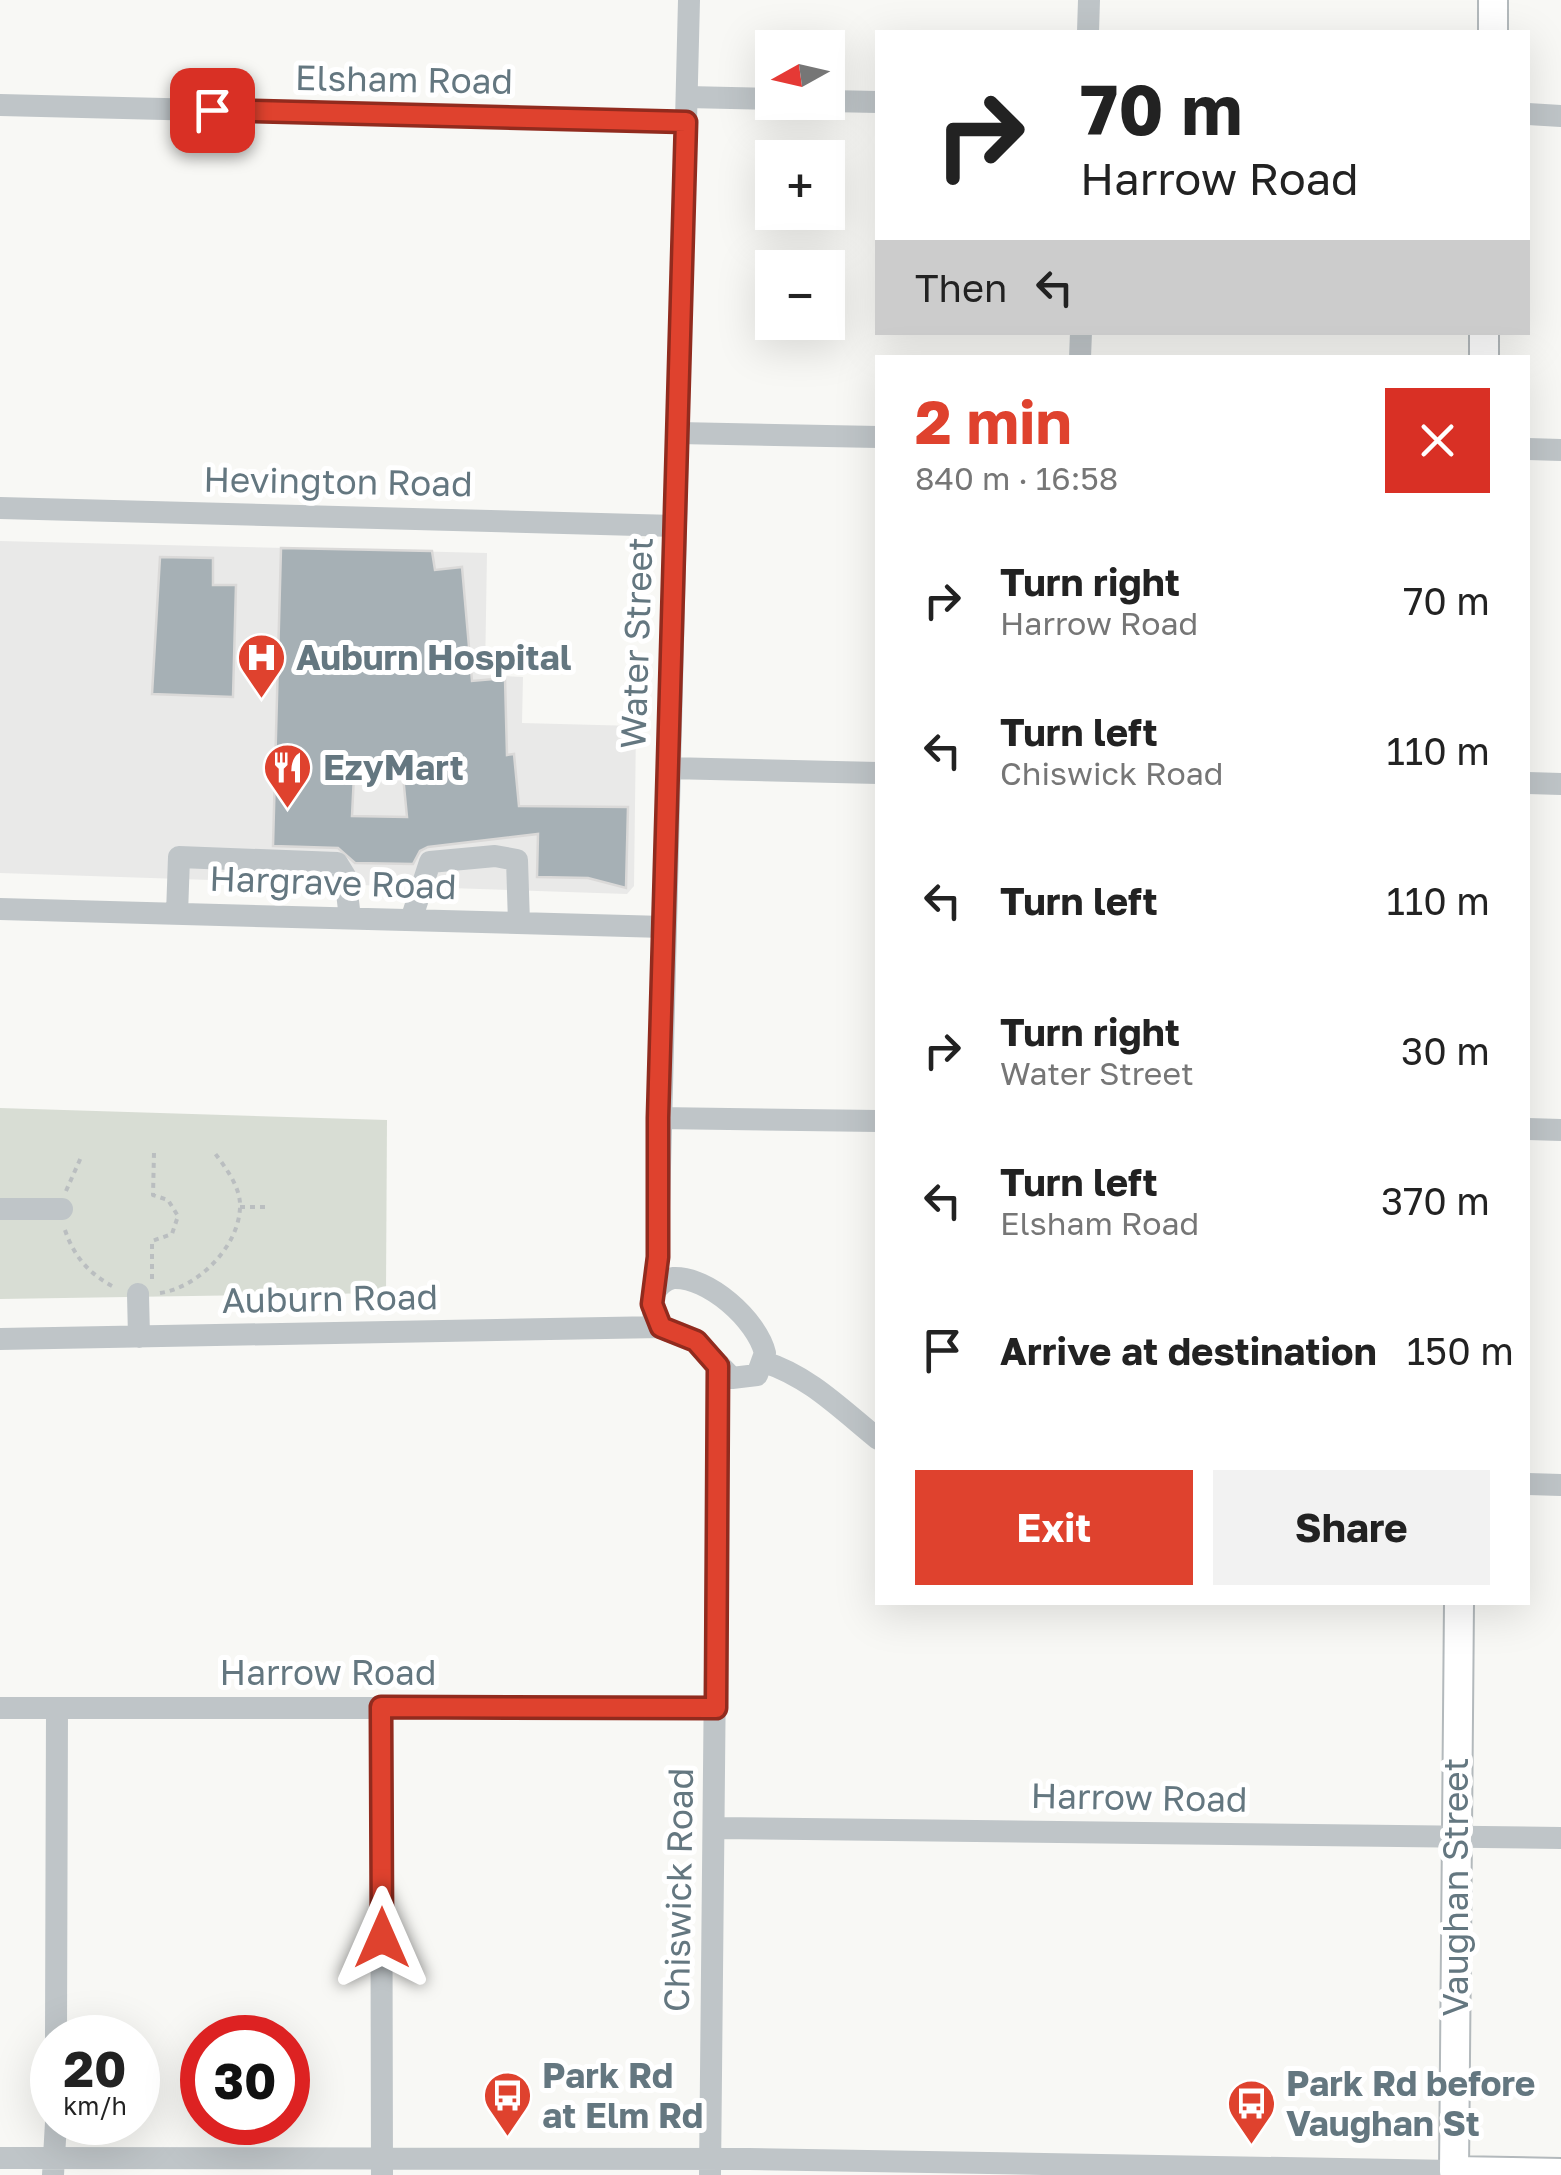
<!DOCTYPE html>
<meta charset="utf-8">
<style>
:root{--surface:#fff;--page:#f2f2f2;--text:#222;--muted:#767676;--accent:#df422e}
body{margin:0;font-family:"Golos Text",sans-serif;background:var(--page);color:var(--text);height:100vh;display:flex;flex-direction:column;font-size:38px;white-space:nowrap}
*{box-sizing:border-box;margin:0}
p{font-size:32px;color:var(--muted)}
.icon{flex:none;width:55px;height:55px;fill:none;stroke:currentColor;stroke-width:2;stroke-linecap:round;stroke-linejoin:round}
.map{position:relative;flex:1;overflow:hidden}
.drawer{position:absolute;left:875px;top:355px;width:655px;height:1250px;display:flex;flex-direction:column;background:var(--surface);border-radius:0px;box-shadow:0 10px 40px #0002}
.drawer>*{flex:none}
.guide{position:absolute;left:875px;top:30px;width:655px;height:305px;border-radius:0px;box-shadow:0 10px 40px #0002;background:#fff;color:var(--text);overflow:hidden}
.needle{width:65px;rotate:262deg}
.tools{position:absolute;left:755px;top:30px;display:grid;gap:20px}
.tools a{display:grid;place-items:center;width:90px;height:90px;border-radius:0px;background:var(--surface);box-shadow:0 10px 40px #0002;font-size:50px}
.speed{position:absolute;left:30px;top:2015px;display:flex;gap:20px;font-size:50px;font-weight:700;text-align:center}
.speed>*{display:grid;place-content:center;width:130px;height:130px;border-radius:50%;background:var(--surface);box-shadow:0 10px 40px #0002;line-height:1}
.speed small{font-size:25px;font-weight:400}
.speed .limit{border:15px solid #d22;background:#fff;color:#111}
.pin{position:absolute;display:grid;place-items:center;width:85px;height:85px;color:#fff;margin:-42px;border-radius:20px;box-shadow:0 5px 15px #0006}
.me{position:absolute;width:110px;margin:-55px;rotate:0deg;stroke-linejoin:round;filter:drop-shadow(0 0 8px #0008)}
.turn{display:flex;align-items:center;gap:35px;height:210px;padding:0 40px;font-size:45px}
.turn .icon{width:130px;height:130px;stroke-width:2.5}
.turn b{display:block;font-size:70px;line-height:85px}
.then{display:flex;align-items:center;height:95px;padding:0 40px;background:#0003;gap:20px;font-size:38px}
.round{display:grid;place-items:center;flex:none;width:105px;height:105px;border-radius:0px;background:var(--page)}
.head{display:flex;align-items:center;justify-content:space-between;height:170px;padding:0 40px}
h1{font-size:60px;font-weight:700;line-height:75px;color:var(--accent)}
.action{display:flex;gap:20px;margin-top:auto;padding:20px 40px}
.action a{flex:1;height:115px;border-radius:0px;background:var(--accent);color:#fff;font-size:40px;font-weight:700;line-height:115px;text-align:center}
.action a+a{background:var(--page);color:var(--text)}
ul{padding:0;list-style:none}
li{display:flex;align-items:center;gap:30px;height:150px;padding:0 40px}
li div{flex:1}
li b{display:block;font-size:38px}
li em{font-style:normal}
.map>svg:first-child{display:block}
</style>
<div class="map">
<svg width="1561" height="2175" viewBox="0 0 1561 2175">
<rect width="100%" height="100%" fill="#f8f8f5"/>
<path fill="#e9e9e8" d="M 0,541 L 487,553 L 485,675 L 523,677 L 522,723 L 636,726 L 634,886 L 627,894 L 0,873 Z"/>
<path fill="#d8ddd4" d="M 0,1108 L 387,1120 L 386,1293 L 0,1299 Z"/>
<path fill="#a6b0b5" stroke="#dad9d8" stroke-width="2.5" fill-rule="evenodd" d="M 281,548 L 432,551 L 435,570 L 462,567 L 472,681 L 505,678 L 507,755 L 514,754 L 519,806 L 628,807 L 626,888 L 588,878 L 537,877 L 538,834 L 428,847 L 420,851 L 413,864 L 355,863 L 338,848 L 273,846 ZM 354,775 L 403,776 L 407,817 L 352,816 Z
M 160,557 L 213,558 L 213,585 L 236,585 L 233,697 L 152,694 Z"/>
<g fill="none" stroke-linecap="round" stroke-linejoin="round">
<defs>
<path id="major" d="M 1493,32 L 1493,0
M 1484,358 L 1484,332
M 1459,1602 L 1454,2171 L 1561,2173"/>
</defs>
<use href="#major" stroke="#b3b9bc" stroke-width="32"/>
<path stroke="#babec0" stroke-width="4" stroke-dasharray="5 5" stroke-linecap="butt" d="M 66,1191 L 82,1155
M 240,1207 L 267,1207
M 65,1230 C 74,1257 90,1275 116,1288
M 152,1279 L 152,1241 L 172,1234 L 178,1216 L 168,1200 L 153,1195 L 154,1153
M 160,1293 C 197,1288 239,1247 240,1207 C 241,1187 225,1167 214,1152"/>
<path stroke="#bfc5c8" stroke-width="22" d="M 1088,32 L 1089,0
M 687,97 L 772,99
M 828,101 L 878,102
M 0,105 L 686,122
M 1528,114 L 1561,116
M 1080,358 L 1081,332
M 678,433 L 878,437
M 1528,449 L 1561,450
M 0,508 L 675,526
M 668,768 L 878,773
M 1528,783 L 1561,784
M 0,909 L 664,927
M 177,914 L 179,857 L 337,863 L 345,876 L 350,918
M 411,920 L 430,862 L 495,856 L 517,860 L 519,923
M 658,1118 L 878,1121
M 1528,1129 L 1561,1130
M 0,1209 L 62,1209
M 673,1278 C 708,1276 757,1320 765,1353 L 757,1375 L 732,1378 L 696,1341 L 668,1331 L 655,1320 C 649,1301 653,1284 673,1278 Z
M 657,1288 L 689,0
M 138,1294 L 139,1337
M 0,1339 L 661,1327
M 764,1362 C 809,1376 842,1410 878,1439
M 1528,1484 L 1561,1485
M 381,1707 L 382,2175
M 0,1708 L 715,1708
M 715,1828 L 1561,1838
M 56,2038 L 57,1708
M 0,2158 L 749,2159 L 1454,2171
M 53,2175 L 56,2122
M 710,2175 L 718,1366"/>
<use href="#major" stroke="#fff" stroke-width="28"/>
</g>
<g fill="none" stroke-linecap="round" stroke-linejoin="round">
<defs>
<path id="route" d="M 212,110 L 686,122 L 658,1118 L 658,1257 L 652,1304 L 661,1327 L 696,1341 L 718,1366 L 716,1708 L 381,1707 L 382,1938"/>
</defs>
<use href="#route" stroke="#912b1e" stroke-width="25"/>
<use href="#route" stroke="#df422e" stroke-width="18"/>
</g>
<defs>
<symbol id="hospital-pin" viewBox="-11 -11 22 30"><path d="M0 17L-7.5 6A9.5 9.5 0 1 1 7.5 6Z" fill="#df422e" stroke="#fff"/><path d="M-5-5h3v3.5h4V-5h3V5h-3V1.5h-4V5h-3Z" fill="#fff"/></symbol>
<symbol id="restaurant-pin" viewBox="-11 -11 22 30"><path d="M0 17L-7.5 6A9.5 9.5 0 1 1 7.5 6Z" fill="#df422e" stroke="#fff"/><path d="M-5-6h1v4h1v-4h1v4h1v-4h1v5L-1.5 .5V6h-2V.5L-5-1ZM5-6V6H3V1.5H1.5Q1.5-4 5-6Z" fill="#fff"/></symbol>
<symbol id="bus-pin" viewBox="-11 -11 22 30"><path d="M0 17L-7.5 6A9.5 9.5 0 1 1 7.5 6Z" fill="#df422e" stroke="#fff"/><path d="M-5-6H5V4H4V6H2V4H-2V6H-4V4H-5ZM-3.5-4V0h7V-4ZM-3.5 1.2v1.5H-2V1.2ZM2 1.2v1.5H3.5V1.2Z" fill="#fff"/></symbol>
</defs>
<g fill-rule="evenodd">
<use href="#hospital-pin" x="234" y="630" width="55" height="75"/>
<use href="#restaurant-pin" x="260" y="740" width="55" height="75"/>
<use href="#bus-pin" x="480" y="2068" width="55" height="75"/>
<use href="#bus-pin" x="1224" y="2076" width="55" height="75"/>
</g>
<g text-anchor="middle" stroke-width="10" stroke-linejoin="round" paint-order="stroke">
<g font-size="35" fill="#647780" stroke="#fff">
<text transform="translate(404 80) rotate(1)" y="12">Elsham Road</text>
<text transform="translate(338 482) rotate(1)" y="12">Hevington Road</text>
<text transform="translate(637 643) rotate(-88)" y="12">Water Street</text>
<text transform="translate(333 883) rotate(2)" y="12">Hargrave Road</text>
<text transform="translate(330 1299) rotate(-1)" y="12">Auburn Road</text>
<text x="328" y="1685">Harrow Road</text>
<text transform="translate(1139 1798) rotate(1)" y="12">Harrow Road</text>
<text transform="translate(1456 1887) rotate(-90)" y="12">Vaughan Street</text>
<text transform="translate(679 1890) rotate(-89)" y="12">Chiswick Road</text>
</g>
<g font-size="35" font-weight="bold" fill="#647780" stroke="#fff" text-anchor="start">
<text x="296" y="670">Auburn Hospital</text>
<text x="323" y="780">EzyMart</text>
<text x="542" y="2088">Park Rd<tspan x="542" dy="40">at Elm Rd</tspan></text>
<text x="1286" y="2096">Park Rd before<tspan x="1286" dy="40">Vaughan St</tspan></text>
</g>
</g>
</svg>
<div class="tools">
<a><svg class="needle" viewBox="-14 -14 28 28"><path d="M0-13l5 13h-10z" fill="#e53935"/><path d="M0 13l5-13h-10z" fill="#767676"/></svg></a>
<a>+</a>
<a>−</a>
</div>
<div class="speed"><div>20<small>km/h</small></div><div class="limit">30</div></div>
<div class="pin" style="left:212px;top:110px;background:#d93025"><svg class="icon" aria-label="arrive" viewBox="0 0 24 24"><path d="M6 21V4h12l-3 4 3 4H6"/></svg></div>
<svg class="me" style="left:382px;top:1938px" viewBox="-20 -20 40 40"><path d="M0-17L14 15 0 8-14 15z" fill="#df422e" stroke="#fff" stroke-width="4"/></svg>
<div class="guide">
<div class="turn"><svg class="icon" aria-label="right" viewBox="0 0 24 24"><path d="M7 20v-9h11M14 6l5 5-5 5"/></svg><div><b>70 m</b>Harrow Road</div></div>
<div class="then">Then<svg class="icon" aria-label="left" viewBox="0 0 24 24"><path d="M17 20v-9H6M10 6l-5 5 5 5"/></svg></div>
</div>
<section class="drawer">
<div class="head"><div><h1>2 min</h1><p>840 m · 16:58</p></div><a class="round" style="background:#d93025;color:#fff"><svg class="icon" aria-label="close" viewBox="0 0 24 24"><path d="M6 6l12 12M18 6L6 18"/></svg></a></div>
<ul>
<li><svg class="icon" aria-label="right" viewBox="0 0 24 24"><path d="M7 20v-9h11M14 6l5 5-5 5"/></svg><div><b>Turn right</b><p>Harrow Road</p></div><em>70 m</em></li>
<li><svg class="icon" aria-label="left" viewBox="0 0 24 24"><path d="M17 20v-9H6M10 6l-5 5 5 5"/></svg><div><b>Turn left</b><p>Chiswick Road</p></div><em>110 m</em></li>
<li><svg class="icon" aria-label="left" viewBox="0 0 24 24"><path d="M17 20v-9H6M10 6l-5 5 5 5"/></svg><div><b>Turn left</b></div><em>110 m</em></li>
<li><svg class="icon" aria-label="right" viewBox="0 0 24 24"><path d="M7 20v-9h11M14 6l5 5-5 5"/></svg><div><b>Turn right</b><p>Water Street</p></div><em>30 m</em></li>
<li><svg class="icon" aria-label="left" viewBox="0 0 24 24"><path d="M17 20v-9H6M10 6l-5 5 5 5"/></svg><div><b>Turn left</b><p>Elsham Road</p></div><em>370 m</em></li>
<li><svg class="icon" aria-label="arrive" viewBox="0 0 24 24"><path d="M6 21V4h12l-3 4 3 4H6"/></svg><div><b>Arrive at destination</b></div><em>150 m</em></li>
</ul>
<div class="action"><a>Exit</a><a>Share</a></div>
</section>
</div>
